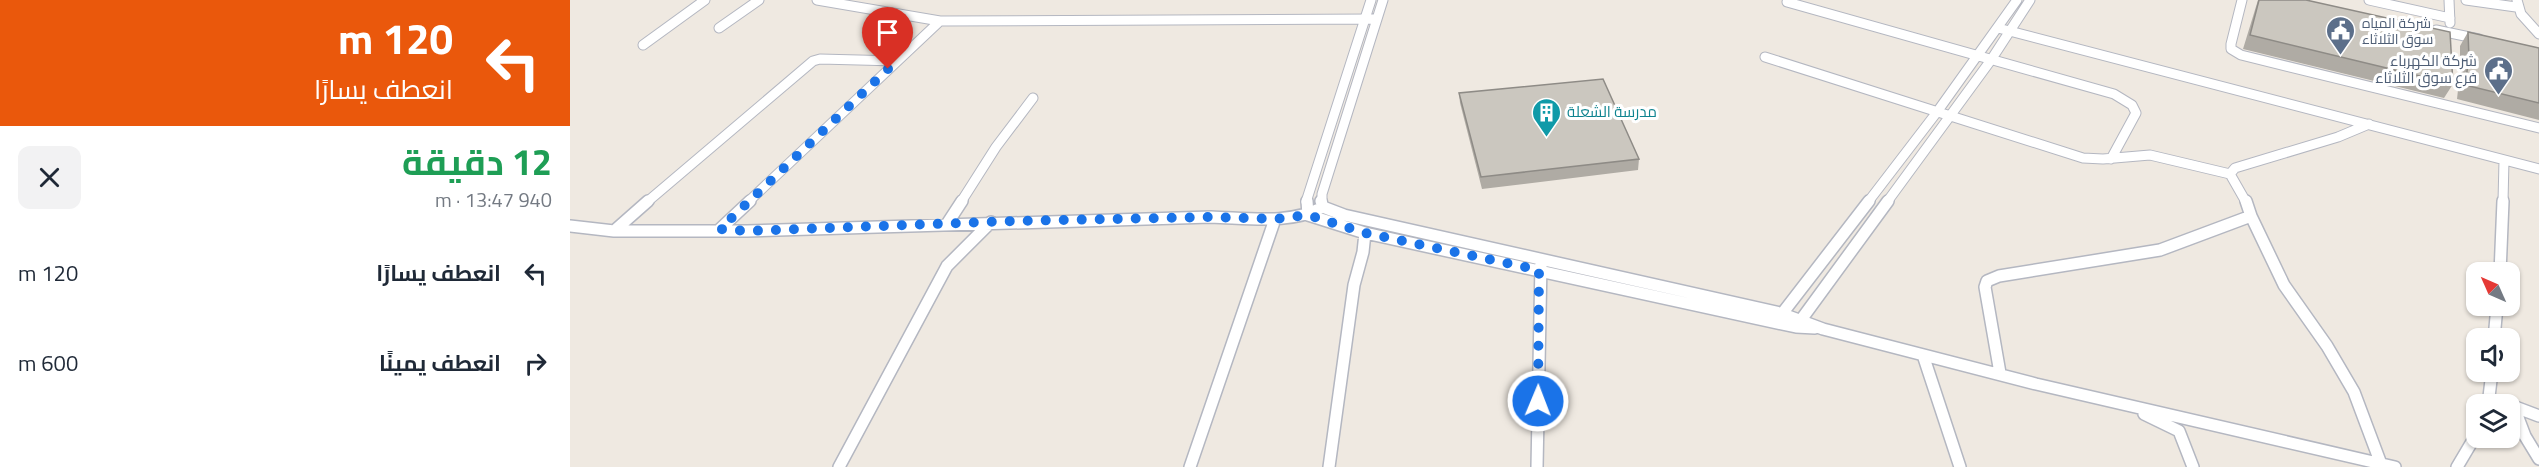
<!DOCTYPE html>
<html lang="ar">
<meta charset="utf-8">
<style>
:root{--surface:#fff;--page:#f2f2f3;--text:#1f2937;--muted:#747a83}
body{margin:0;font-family:"Titillium Web",Cairo,sans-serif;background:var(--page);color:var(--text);direction:rtl;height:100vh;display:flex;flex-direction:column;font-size:22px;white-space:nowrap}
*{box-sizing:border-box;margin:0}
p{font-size:20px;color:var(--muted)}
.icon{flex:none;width:33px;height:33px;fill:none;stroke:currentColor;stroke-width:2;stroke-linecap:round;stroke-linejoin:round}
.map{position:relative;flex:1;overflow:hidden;direction:ltr}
.sheet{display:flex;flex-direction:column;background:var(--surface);width:570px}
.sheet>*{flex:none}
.banner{background:#ea580c;color:#fff;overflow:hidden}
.needle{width:39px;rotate:315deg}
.buttons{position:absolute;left:1896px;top:262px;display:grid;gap:12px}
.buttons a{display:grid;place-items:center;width:54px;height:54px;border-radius:12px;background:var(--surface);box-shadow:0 2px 4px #0004;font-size:30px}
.pin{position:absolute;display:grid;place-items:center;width:51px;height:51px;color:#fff;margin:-62px -26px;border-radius:50% 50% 50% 0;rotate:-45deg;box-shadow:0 0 6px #0007}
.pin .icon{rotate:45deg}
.me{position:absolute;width:66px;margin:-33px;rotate:1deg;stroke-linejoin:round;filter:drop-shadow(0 0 4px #0008)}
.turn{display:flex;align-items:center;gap:21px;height:126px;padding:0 18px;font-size:27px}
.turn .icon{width:78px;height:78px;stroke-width:2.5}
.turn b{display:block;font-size:42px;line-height:51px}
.round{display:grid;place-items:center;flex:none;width:63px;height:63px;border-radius:12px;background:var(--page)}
.summary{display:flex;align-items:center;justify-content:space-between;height:102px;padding:0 18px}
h1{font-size:36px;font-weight:700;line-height:45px;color:#1e9e55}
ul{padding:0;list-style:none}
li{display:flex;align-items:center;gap:18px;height:90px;padding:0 18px}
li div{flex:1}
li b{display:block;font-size:22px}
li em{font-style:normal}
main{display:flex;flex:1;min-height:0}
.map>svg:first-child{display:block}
</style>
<main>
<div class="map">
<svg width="1969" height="467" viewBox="0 0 1969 467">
<rect width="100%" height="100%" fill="#efe9e1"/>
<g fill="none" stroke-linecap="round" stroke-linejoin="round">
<defs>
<path id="minor-far1" d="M 247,0 L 370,21 L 803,19
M 1672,0 L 1661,44 L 1661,49 L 1671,55 L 1969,128
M 1799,0 L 1880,18
M 1879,0 L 1880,23
M 1896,0 L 1946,7
M 1947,0 L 1951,14 L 1969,34
M 1217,2 L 1544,94 L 1562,105 L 1566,113 L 1541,159
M 149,28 L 189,0
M 1428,28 L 1969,169
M 1866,30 L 1909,39
M 73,45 L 135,0
M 1195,57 L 1513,158 L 1533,159 L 1580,155 L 1660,174
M 77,202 L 243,61 L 250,59 L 327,61
M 178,202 L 370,21
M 391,202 L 426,147 L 463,98
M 736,202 L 801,0
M 752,202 L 752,194 L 813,0
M 1298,202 L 1367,112 L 1447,0
M 1317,202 L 1421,60 L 1460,0
M 1676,202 L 1660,174 L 1665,168 L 1768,137 L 1799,124
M 1933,202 L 1934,160"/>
<path id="minor" d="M 737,201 L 738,215 L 795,233 L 1226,327 L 1245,328
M 751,201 L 753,207 L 774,215 L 1210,313 L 1253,329 L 1466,384 L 1825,467
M 1676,201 L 1681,216
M 377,224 L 392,201
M 0,226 L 44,231 L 177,231 L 641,217 C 678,218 719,225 753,207
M 150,229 L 180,201
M 44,231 L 78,201
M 1930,273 L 1933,201
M 1208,319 L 1299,201
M 1228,324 L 1318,201
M 1924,339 L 1927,306
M 1353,355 L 1390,467
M 1430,373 L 1415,287 L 1417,281 L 1429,276 L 1590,250 L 1681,216 L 1714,285 L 1757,346 L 1784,392 L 1811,464
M 1918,405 L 1922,372
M 1940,405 L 1969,416
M 1944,407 L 1955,436 L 1969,459
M 1574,414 L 1609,431 L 1623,467
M 269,467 L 377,266 L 421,222
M 620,467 L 705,219
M 759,467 L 784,285 L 793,252 L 795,233
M 967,467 L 971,263
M 1887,467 L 1906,435"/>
</defs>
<use href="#minor-far1" stroke="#b4b7c1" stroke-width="11"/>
<use href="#minor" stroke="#b4b7c1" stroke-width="14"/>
<use href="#minor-far1" stroke="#fff" stroke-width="9"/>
<use href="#minor" stroke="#fff" stroke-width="11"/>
</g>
<path fill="#afaba4" d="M 1688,0 L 1736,0 L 1883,84 L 1874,98 L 1673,49 Z
M 1898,32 L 1969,48 L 1969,120 L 1887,99 L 1890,72 L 1890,46 Z
M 889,93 L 1069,159 L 1068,170 L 912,189 L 890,103 Z"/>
<path fill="#cbc7bf" stroke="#8e8b86" stroke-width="1.5" d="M 1689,0 L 1736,0 L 1880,32 L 1883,84 L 1680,35 Z
M 1898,32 L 1969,48 L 1969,103 L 1895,85 L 1899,58 Z
M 1033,79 L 1069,159 L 911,177 L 889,93 Z"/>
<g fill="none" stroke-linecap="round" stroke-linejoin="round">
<path stroke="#1a73e8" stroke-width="10" stroke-dasharray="0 18" d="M 318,69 L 150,229 L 177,231 L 444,221 L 641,217 L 705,219 L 738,215 L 795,233 L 969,270 L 968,401"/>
</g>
<defs>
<symbol id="civic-pin" viewBox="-11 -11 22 30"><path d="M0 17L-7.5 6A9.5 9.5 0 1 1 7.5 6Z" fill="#5c6f8a" stroke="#fff"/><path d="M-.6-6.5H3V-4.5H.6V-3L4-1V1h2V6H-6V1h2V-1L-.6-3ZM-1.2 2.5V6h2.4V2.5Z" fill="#fff"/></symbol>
<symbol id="building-pin" viewBox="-11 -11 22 30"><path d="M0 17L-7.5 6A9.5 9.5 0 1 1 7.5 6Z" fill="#0f9aa8" stroke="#fff"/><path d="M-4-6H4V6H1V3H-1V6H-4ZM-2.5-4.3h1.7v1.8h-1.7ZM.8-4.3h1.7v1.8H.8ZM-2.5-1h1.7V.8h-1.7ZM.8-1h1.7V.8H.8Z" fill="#fff"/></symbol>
</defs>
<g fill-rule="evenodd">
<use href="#civic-pin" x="1754" y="14" width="33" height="45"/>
<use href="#civic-pin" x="1912" y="54" width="33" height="45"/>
<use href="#building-pin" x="960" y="96" width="33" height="45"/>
</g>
<g text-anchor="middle" stroke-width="6" stroke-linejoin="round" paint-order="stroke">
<g font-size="14" fill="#4e5e75" stroke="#fff" text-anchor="start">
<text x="1792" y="28">شركة المياه<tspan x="1792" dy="16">سوق الثلاثاء</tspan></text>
</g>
<g font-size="15" fill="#4e5e75" stroke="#fff" text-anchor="end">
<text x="1907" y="66">شركة الكهرباء<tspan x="1907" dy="17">فرع سوق الثلاثاء</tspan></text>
</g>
<g font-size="15" fill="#0d838f" stroke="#fff" text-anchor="start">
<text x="997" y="117">مدرسة الشعلة</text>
</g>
</g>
</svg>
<div class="buttons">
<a><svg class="needle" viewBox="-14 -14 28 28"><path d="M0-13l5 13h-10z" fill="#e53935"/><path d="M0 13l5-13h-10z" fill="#747a83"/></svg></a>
<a><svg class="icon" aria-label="sound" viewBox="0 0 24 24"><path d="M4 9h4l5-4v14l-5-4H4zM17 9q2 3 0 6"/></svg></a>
<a><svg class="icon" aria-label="layers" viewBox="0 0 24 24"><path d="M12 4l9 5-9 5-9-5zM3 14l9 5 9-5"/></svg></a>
</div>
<div class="pin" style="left:318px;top:69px;background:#d93025"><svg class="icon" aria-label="arrive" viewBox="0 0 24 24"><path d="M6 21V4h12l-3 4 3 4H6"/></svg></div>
<svg class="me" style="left:968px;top:401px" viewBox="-20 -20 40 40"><circle r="17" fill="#1a73e8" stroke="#fff" stroke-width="3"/><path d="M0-11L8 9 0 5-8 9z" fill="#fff"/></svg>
</div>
<section class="sheet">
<div class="banner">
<div class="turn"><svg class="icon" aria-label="left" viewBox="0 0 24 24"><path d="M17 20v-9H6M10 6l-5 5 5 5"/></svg><div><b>120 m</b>انعطف يسارًا</div></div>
</div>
<div class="summary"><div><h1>12 دقيقة</h1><p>940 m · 13:47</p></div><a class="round"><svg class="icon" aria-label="close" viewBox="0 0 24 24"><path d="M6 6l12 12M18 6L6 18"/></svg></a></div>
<ul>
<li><svg class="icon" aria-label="left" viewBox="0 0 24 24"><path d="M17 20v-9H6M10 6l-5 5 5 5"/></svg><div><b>انعطف يسارًا</b></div><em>120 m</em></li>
<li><svg class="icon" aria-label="right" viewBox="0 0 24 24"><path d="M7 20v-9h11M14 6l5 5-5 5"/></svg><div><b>انعطف يمينًا</b></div><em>600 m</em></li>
</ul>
</section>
</main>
